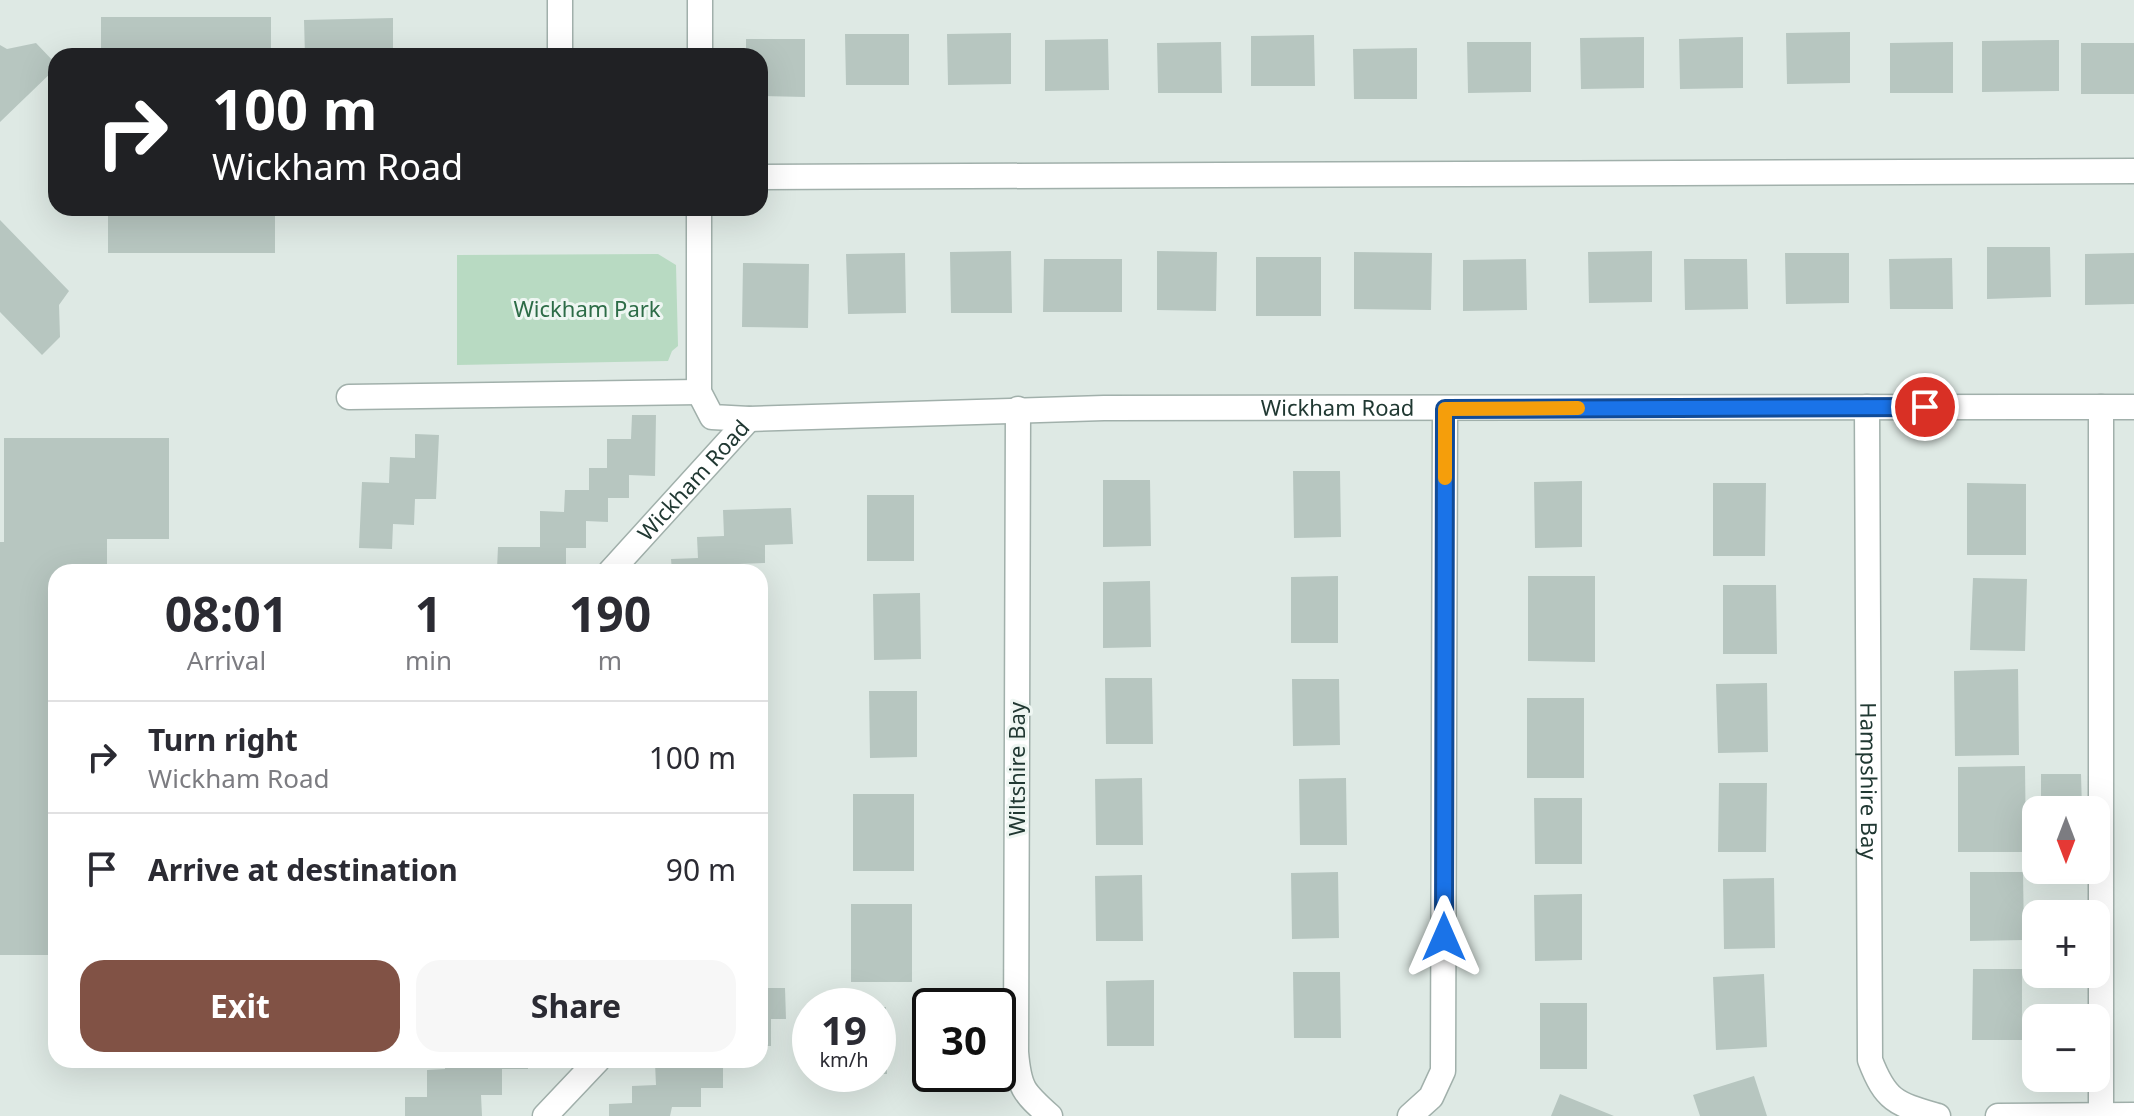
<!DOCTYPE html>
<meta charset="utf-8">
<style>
:root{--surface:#fff;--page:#f7f7f7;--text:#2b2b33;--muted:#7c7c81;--line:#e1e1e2;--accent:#815245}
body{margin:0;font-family:"Noto Sans",sans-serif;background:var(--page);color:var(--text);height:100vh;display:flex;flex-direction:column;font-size:30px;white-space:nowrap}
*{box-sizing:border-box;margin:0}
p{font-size:26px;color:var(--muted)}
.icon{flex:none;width:44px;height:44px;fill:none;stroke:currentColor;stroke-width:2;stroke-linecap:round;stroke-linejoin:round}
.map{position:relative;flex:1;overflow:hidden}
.panel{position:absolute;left:48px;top:564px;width:720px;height:504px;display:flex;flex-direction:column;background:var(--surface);border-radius:24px;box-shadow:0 8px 32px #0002}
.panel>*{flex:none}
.top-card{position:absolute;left:48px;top:48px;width:720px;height:168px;border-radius:24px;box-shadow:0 8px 32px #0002;background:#202124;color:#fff;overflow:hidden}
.needle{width:52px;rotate:180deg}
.tools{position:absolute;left:2022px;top:796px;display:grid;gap:16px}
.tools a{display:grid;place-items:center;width:88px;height:88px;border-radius:16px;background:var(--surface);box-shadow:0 8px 32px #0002;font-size:40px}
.speed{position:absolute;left:792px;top:988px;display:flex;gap:16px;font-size:40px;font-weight:700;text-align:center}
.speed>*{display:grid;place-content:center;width:104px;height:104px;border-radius:50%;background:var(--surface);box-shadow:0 8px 32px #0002;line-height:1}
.speed small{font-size:20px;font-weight:400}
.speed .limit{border:4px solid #111;border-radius:12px;background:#fff;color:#111}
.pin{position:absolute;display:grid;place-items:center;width:68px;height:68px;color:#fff;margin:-34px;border:4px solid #fff;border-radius:50%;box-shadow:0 2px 8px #0007}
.me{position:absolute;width:88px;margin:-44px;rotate:0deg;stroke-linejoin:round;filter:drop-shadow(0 0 6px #0008)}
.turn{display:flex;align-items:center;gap:28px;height:168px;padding:0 32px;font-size:36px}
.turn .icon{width:104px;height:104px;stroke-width:2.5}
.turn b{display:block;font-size:56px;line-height:68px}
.eta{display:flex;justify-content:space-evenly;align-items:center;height:136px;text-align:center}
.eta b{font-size:48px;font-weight:700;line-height:56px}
.action{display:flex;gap:16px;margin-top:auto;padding:16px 32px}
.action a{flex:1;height:92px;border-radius:24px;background:var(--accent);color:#fff;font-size:32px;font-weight:700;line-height:92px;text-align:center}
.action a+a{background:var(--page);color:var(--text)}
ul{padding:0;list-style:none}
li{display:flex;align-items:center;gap:24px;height:112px;padding:0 32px;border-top:2px solid var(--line)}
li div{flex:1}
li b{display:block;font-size:30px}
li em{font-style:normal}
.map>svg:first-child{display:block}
</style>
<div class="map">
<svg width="2134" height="1116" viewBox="0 0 2134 1116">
<rect width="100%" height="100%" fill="#dee9e4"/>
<path fill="#b8dac2" d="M 658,254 L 676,265 L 678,346 L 672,351 L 668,361 L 457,365 L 457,255 Z"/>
<path fill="#b7c6c0" d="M 101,17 L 271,17 L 271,56 L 101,56 Z
M 393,18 L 393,56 L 305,56 L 304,20 Z
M 1850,32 L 1850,83 L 1787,84 L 1786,33 Z
M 1011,33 L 1011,84 L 948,85 L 947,34 Z
M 845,34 L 909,34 L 909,85 L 846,85 Z
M 1314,35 L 1315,86 L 1251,86 L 1251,36 Z
M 1644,37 L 1644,88 L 1581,89 L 1580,38 Z
M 1743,37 L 1743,88 L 1680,89 L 1679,39 Z
M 746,39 L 805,39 L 805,97 L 760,96 L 760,56 L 746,56 Z
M 1108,39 L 1109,90 L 1045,91 L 1045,40 Z
M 2059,40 L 2059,91 L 1982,92 L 1982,41 Z
M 1221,42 L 1222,93 L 1158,93 L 1157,43 Z
M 1467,42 L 1531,42 L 1531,92 L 1468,93 Z
M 1953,42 L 1953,93 L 1890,93 L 1890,43 Z
M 36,43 L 56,64 L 56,68 L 0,122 L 0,45 L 7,49 Z
M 2081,43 L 2134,43 L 2134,94 L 2081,94 Z
M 1417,48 L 1417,99 L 1354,99 L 1353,49 Z
M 108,208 L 259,208 L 259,213 L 275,213 L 275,253 L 108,253 Z
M 598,208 L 655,208 L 655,215 L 598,216 Z
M 0,220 L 69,291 L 59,305 L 60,337 L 42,355 L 0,312 Z
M 1987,247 L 2050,247 L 2051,297 L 1987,299 Z
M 1011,251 L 1012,313 L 951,313 L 950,252 Z
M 1157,251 L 1217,252 L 1216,311 L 1157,310 Z
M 1652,251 L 1652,302 L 1589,303 L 1588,252 Z
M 1354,252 L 1432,253 L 1431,310 L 1354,309 Z
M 905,253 L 906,313 L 848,314 L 846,254 Z
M 1785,253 L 1849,253 L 1849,303 L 1786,304 Z
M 2134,253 L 2134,304 L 2085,305 L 2085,254 Z
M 1256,257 L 1321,257 L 1321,316 L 1256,316 Z
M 1952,258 L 1953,309 L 1890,309 L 1889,259 Z
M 1044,259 L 1122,259 L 1122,312 L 1043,312 Z
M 1526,259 L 1527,310 L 1463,311 L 1463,260 Z
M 1684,259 L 1747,259 L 1748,309 L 1685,310 Z
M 743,263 L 809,264 L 808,328 L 742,327 Z
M 632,415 L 656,415 L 655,476 L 629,475 L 629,498 L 608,498 L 608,522 L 586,521 L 586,548 L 566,548 L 566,572 L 477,572 L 477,569 L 497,569 L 498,547 L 540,547 L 540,511 L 564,512 L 565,490 L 589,490 L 589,468 L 607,468 L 607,439 L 631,439 Z
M 415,434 L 439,435 L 436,499 L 415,499 L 414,525 L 393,524 L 392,549 L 359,548 L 362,482 L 389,483 L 390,457 L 415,458 Z
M 4,438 L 169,438 L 169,539 L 107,539 L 107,572 L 56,572 L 56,955 L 0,955 L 0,542 L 4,542 Z
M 1293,471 L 1340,471 L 1341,537 L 1294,538 Z
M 1103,480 L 1150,480 L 1151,546 L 1103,547 Z
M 1582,481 L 1582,547 L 1535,548 L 1534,482 Z
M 1713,483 L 1766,483 L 1765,556 L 1713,556 Z
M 1967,483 L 2026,484 L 2026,555 L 1967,555 Z
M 867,495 L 914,495 L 914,561 L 867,561 Z
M 791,508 L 793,544 L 765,545 L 765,563 L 739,564 L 739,572 L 672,572 L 671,559 L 698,558 L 697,537 L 724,536 L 723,510 Z
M 1338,576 L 1338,643 L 1291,643 L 1291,577 Z
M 1528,576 L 1595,576 L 1595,662 L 1528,661 Z
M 1973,578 L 2027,579 L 2025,651 L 1970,650 Z
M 1150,581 L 1151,647 L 1103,648 L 1103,582 Z
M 1723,585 L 1776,585 L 1777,654 L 1723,654 Z
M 920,593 L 921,659 L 874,660 L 873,594 Z
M 2018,669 L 2019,755 L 1955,756 L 1954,671 Z
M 1105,678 L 1152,678 L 1153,744 L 1106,744 Z
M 1292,679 L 1339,679 L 1340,745 L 1293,746 Z
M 1767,683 L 1768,752 L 1718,753 L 1716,684 Z
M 869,691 L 917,691 L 917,757 L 870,758 Z
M 1527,698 L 1584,698 L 1584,778 L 1527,778 Z
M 2025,766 L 2026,852 L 1958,852 L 1958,767 Z
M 2041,774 L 2081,774 L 2082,809 L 2041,809 Z
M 1142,778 L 1143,845 L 1096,845 L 1095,779 Z
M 1346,778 L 1347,845 L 1300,845 L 1299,779 Z
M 1719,783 L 1767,783 L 1766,852 L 1718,852 Z
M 853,794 L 914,794 L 914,871 L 853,871 Z
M 1534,798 L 1582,798 L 1582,864 L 1535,864 Z
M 1338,872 L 1339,938 L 1292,939 L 1291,873 Z
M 1970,872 L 2023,872 L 2024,940 L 1970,941 Z
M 1142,875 L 1143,941 L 1096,941 L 1095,876 Z
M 1774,878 L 1775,948 L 1724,949 L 1723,879 Z
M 1582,894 L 1582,960 L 1535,961 L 1534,895 Z
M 851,904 L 912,904 L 912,982 L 851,982 Z
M 1973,969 L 2022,969 L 2022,1040 L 1972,1040 Z
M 1293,972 L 1340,972 L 1341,1038 L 1294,1038 Z
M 1764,974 L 1767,1047 L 1716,1050 L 1713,977 Z
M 1154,980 L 1154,1046 L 1107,1046 L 1106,981 Z
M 760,988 L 785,988 L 786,1019 L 771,1019 L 771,1046 L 760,1046 Z
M 1540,1003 L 1587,1003 L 1587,1069 L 1540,1069 Z
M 878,1007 L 886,1007 L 887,1074 L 878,1074 Z
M 445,1060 L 528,1060 L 528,1069 L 502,1069 L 502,1095 L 481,1095 L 482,1116 L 405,1116 L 405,1097 L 427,1097 L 427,1070 L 445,1069 Z
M 681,1060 L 750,1060 L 750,1067 L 723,1068 L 723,1088 L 701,1088 L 701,1107 L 672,1107 L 670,1116 L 609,1116 L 609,1104 L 632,1103 L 632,1086 L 656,1085 L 655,1063 L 681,1062 Z
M 1754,1076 L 1767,1116 L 1700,1116 L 1693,1095 Z
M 1560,1094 L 1614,1116 L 1551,1116 Z"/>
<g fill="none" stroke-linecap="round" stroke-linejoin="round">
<defs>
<g id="minor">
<path d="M 560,0 L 560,56"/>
<path d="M 700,56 L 700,0"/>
<path d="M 760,177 L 2134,171"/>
<path id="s1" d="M 699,208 L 699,392 L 712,417 L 749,419 L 1104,408 L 2134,407"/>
<path d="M 349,397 L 699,392"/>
<path id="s2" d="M 1867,407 L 1870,1060 C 1886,1102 1897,1104 1938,1116"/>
<path d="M 2101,407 L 2101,1115"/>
<path d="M 1018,409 L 1016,1052 C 1019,1088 1023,1092 1050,1116"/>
<path id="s3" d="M 610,572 L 749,419"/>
<path d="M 545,1116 L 598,1060"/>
<path d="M 1410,1116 L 1431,1097 L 1443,1071 L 1445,409"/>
<path d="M 1998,1116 L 2134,1115"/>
</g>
</defs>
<use href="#minor" stroke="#a1b0ab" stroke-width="27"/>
<use href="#minor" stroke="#fff" stroke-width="24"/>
</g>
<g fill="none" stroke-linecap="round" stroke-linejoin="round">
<defs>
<path id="route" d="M 1444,937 L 1445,409 L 1925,407"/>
</defs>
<use href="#route" stroke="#114b97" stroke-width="20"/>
<use href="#route" stroke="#1a73e8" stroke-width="14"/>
<path stroke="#f59e0b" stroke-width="14" d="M 1445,478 L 1445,409 L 1578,408"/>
</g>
<g text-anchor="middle" stroke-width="6" stroke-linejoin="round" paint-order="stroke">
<g font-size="22" fill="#2d6c47" stroke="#eef6f2">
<text x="587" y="317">Wickham Park</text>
</g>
<g font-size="22" fill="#203832" stroke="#eef6f2">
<text dy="8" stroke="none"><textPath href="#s1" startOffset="838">Wickham Road</textPath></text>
<text dy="8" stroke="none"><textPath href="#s3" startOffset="124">Wickham Road</textPath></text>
<text transform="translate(1017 769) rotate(-90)" y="8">Wiltshire Bay</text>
<text dy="8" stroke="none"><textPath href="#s2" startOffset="374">Hampshire Bay</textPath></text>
</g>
</g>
</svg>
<div class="tools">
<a><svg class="needle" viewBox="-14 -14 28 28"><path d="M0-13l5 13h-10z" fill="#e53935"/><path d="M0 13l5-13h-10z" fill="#7c7c81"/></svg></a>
<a>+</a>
<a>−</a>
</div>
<div class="speed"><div>19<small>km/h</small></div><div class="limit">30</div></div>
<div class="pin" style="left:1925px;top:407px;background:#d93025"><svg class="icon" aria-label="arrive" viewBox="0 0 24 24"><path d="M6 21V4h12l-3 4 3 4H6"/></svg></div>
<svg class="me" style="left:1444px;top:937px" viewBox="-20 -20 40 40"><path d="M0-17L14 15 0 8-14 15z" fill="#1a73e8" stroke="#fff" stroke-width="4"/></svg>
<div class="top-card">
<div class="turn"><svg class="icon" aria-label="right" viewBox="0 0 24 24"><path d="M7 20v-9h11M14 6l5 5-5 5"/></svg><div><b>100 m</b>Wickham Road</div></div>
</div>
<section class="panel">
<div class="eta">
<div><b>08:01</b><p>Arrival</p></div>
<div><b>1</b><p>min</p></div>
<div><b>190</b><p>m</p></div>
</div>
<ul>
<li><svg class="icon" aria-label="right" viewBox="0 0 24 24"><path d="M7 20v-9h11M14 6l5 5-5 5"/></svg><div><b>Turn right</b><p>Wickham Road</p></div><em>100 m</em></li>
<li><svg class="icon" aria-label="arrive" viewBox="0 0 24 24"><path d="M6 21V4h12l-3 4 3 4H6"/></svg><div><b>Arrive at destination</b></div><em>90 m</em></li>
</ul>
<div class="action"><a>Exit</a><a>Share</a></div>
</section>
</div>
